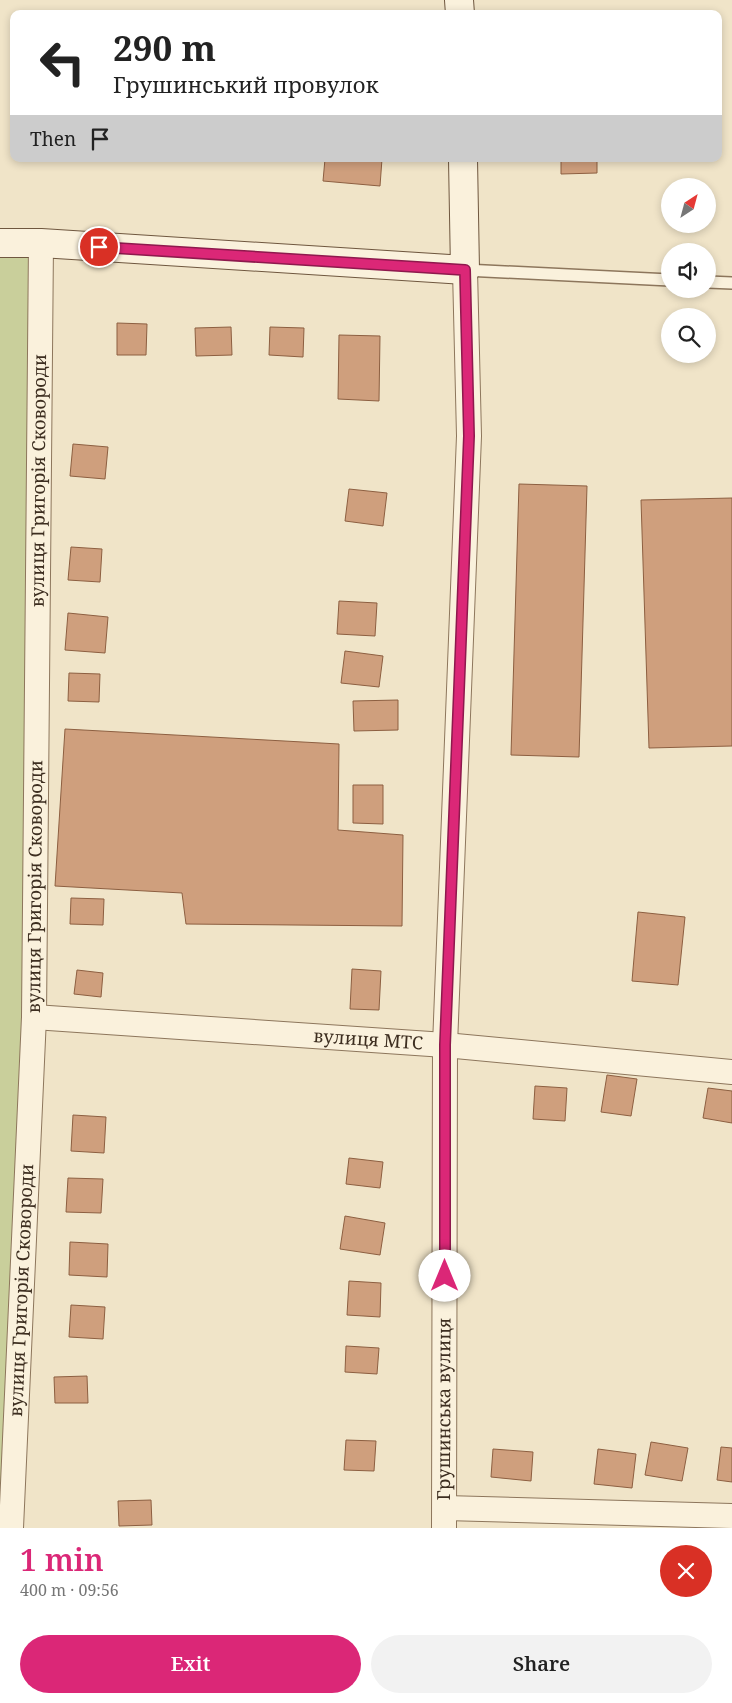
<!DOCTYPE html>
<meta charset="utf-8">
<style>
:root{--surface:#fff;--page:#f2f2f2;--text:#222;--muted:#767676;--accent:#db2777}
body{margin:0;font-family:"Noto Serif",serif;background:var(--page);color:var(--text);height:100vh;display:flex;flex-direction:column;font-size:19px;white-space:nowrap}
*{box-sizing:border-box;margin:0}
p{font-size:16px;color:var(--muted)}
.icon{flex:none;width:28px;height:28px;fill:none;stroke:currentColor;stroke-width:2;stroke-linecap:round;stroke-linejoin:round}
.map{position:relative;height:1528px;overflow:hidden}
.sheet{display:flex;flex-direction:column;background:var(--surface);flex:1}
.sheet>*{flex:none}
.banner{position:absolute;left:10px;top:10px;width:712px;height:152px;border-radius:10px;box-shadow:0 2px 8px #0003;background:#fff;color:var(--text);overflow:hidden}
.needle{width:32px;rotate:36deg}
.controls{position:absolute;left:661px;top:178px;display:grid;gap:10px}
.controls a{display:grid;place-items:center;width:55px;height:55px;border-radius:50%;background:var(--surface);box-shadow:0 2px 8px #0003;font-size:25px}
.pin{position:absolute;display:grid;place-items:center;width:42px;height:42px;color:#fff;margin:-21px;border:2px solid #fff;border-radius:50%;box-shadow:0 1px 5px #0007}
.me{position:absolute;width:55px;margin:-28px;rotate:0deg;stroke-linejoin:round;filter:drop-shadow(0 0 4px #0008)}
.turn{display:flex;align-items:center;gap:18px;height:105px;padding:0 20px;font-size:22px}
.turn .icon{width:65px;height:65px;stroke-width:2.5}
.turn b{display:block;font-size:35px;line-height:42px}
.then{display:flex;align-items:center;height:48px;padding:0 20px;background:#0003;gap:10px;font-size:19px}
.round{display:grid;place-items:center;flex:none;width:52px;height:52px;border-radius:26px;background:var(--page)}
.overview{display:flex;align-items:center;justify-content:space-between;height:85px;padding:0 20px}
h1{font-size:30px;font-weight:600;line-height:38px;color:var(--accent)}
.cta{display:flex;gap:10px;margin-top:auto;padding:10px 20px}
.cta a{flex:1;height:58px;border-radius:30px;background:var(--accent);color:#fff;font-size:20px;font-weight:600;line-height:58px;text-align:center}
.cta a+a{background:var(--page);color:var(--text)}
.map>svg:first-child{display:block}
</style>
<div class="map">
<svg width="732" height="1528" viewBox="0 0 732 1528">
<rect width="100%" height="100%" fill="#f0e4c8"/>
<path fill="#c9cf9b" d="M 0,243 L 41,243 L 34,1017 L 0,1528 Z"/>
<path fill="#cf9f7d" stroke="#8d5f41" d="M 325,159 L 382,159 L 380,186 L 323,181 Z
M 561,159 L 597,159 L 597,173 L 561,174 Z
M 117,323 L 147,324 L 146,355 L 117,355 Z
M 231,327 L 232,355 L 196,356 L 195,328 Z
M 270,327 L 304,328 L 303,357 L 269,355 Z
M 339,335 L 380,336 L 379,401 L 338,399 Z
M 73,444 L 108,447 L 105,479 L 70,476 Z
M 519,484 L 587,486 L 579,757 L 511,755 Z
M 349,489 L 387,493 L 383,526 L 345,521 Z
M 732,498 L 732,746 L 649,748 L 641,500 Z
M 71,547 L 102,549 L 100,582 L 68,580 Z
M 339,601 L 377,603 L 375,636 L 337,634 Z
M 68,613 L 108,617 L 105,653 L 65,650 Z
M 345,651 L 383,656 L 379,687 L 341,683 Z
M 69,673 L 100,674 L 99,702 L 68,701 Z
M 398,700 L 398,730 L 354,731 L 353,701 Z
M 65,729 L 339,744 L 338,830 L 403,835 L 402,926 L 186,924 L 182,893 L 55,886 Z
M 353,785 L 383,785 L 383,824 L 353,823 Z
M 71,898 L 104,899 L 103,925 L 70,924 Z
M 638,912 L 685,917 L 678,985 L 632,981 Z
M 352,969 L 381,971 L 379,1010 L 350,1009 Z
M 77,970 L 103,973 L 101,997 L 74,994 Z
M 607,1075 L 637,1079 L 631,1116 L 601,1112 Z
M 535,1086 L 567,1088 L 565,1121 L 533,1119 Z
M 708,1088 L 732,1091 L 732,1123 L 703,1118 Z
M 73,1115 L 106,1117 L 104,1153 L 71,1151 Z
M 349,1158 L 383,1162 L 380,1188 L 346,1184 Z
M 68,1178 L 103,1179 L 101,1213 L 66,1212 Z
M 345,1216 L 385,1223 L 380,1255 L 340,1249 Z
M 70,1242 L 108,1244 L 107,1277 L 69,1275 Z
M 349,1281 L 381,1283 L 380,1317 L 347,1315 Z
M 71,1305 L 105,1307 L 103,1339 L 69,1337 Z
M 346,1346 L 379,1348 L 377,1374 L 345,1372 Z
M 87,1376 L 88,1403 L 55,1403 L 54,1377 Z
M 346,1440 L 376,1441 L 374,1471 L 344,1470 Z
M 651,1442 L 688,1448 L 682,1481 L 645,1475 Z
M 721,1447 L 732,1448 L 732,1482 L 717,1480 Z
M 493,1449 L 533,1452 L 531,1481 L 491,1477 Z
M 598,1449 L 636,1454 L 632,1488 L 594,1484 Z
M 151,1500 L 152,1525 L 119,1526 L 118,1501 Z"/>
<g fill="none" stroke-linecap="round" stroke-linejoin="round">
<defs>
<path id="lane" d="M 465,270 L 670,280
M 708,282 L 732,283"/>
<g id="street">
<path id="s1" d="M 34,1017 L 445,1045 L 732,1072"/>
<path d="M 445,1508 L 732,1516"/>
<path id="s2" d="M 11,1528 L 34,1017 L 41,243"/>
<path id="s3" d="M 444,1528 L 445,1045 L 469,436 L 465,270"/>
</g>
<path id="secondary" d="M 459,0 L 460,14
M 0,243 L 41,243 L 465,270 L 463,159"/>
</defs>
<use href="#lane" stroke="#8d765c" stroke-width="14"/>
<use href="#street" stroke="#8d765c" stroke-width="26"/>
<use href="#secondary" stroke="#6f573f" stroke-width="30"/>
<use href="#lane" stroke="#faf1dc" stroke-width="11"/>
<use href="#street" stroke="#faf1dc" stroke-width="24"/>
<use href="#secondary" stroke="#faf1dc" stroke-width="28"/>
</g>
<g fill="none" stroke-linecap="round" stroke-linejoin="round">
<defs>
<path id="route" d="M 99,247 L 465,270 L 469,436 L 445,1045 L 445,1276"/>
</defs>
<use href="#route" stroke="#8e194d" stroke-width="12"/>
<use href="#route" stroke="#db2777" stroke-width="9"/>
</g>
<g text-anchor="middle" stroke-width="4" stroke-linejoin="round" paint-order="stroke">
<g font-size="18" fill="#3d2e20" stroke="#f7eed8">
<text dy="6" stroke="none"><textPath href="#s2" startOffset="1048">вулиця Григорія Сковороди</textPath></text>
<text dy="6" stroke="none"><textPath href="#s2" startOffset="642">вулиця Григорія Сковороди</textPath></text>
<text dy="6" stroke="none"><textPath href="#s1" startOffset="335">вулиця МТС</textPath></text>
<text dy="6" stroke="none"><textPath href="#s2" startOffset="238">вулиця Григорія Сковороди</textPath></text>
<text dy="6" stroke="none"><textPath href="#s3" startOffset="119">Грушинська вулиця</textPath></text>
</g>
</g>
</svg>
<div class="controls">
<a><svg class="needle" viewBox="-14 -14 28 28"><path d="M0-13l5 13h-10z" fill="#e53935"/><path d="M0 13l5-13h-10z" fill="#767676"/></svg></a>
<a><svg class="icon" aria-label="sound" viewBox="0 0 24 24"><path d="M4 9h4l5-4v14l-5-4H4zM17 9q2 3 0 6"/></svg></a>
<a><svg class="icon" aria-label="search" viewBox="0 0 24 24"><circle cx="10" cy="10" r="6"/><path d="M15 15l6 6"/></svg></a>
</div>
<div class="pin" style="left:99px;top:247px;background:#d93025"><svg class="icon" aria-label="arrive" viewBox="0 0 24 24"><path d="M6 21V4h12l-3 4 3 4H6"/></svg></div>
<svg class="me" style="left:445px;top:1276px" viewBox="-20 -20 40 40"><circle r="19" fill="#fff"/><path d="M0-13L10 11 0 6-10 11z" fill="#db2777"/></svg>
<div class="banner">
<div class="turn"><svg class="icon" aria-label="left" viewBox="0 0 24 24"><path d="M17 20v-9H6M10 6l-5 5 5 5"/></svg><div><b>290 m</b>Грушинський провулок</div></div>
<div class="then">Then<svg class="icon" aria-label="arrive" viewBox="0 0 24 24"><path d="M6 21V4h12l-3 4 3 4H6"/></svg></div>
</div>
</div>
<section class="sheet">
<div class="overview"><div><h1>1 min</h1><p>400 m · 09:56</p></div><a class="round" style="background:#d93025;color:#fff"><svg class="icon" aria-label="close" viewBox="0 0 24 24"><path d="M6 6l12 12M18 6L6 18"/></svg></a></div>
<div class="cta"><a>Exit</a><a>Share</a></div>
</section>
